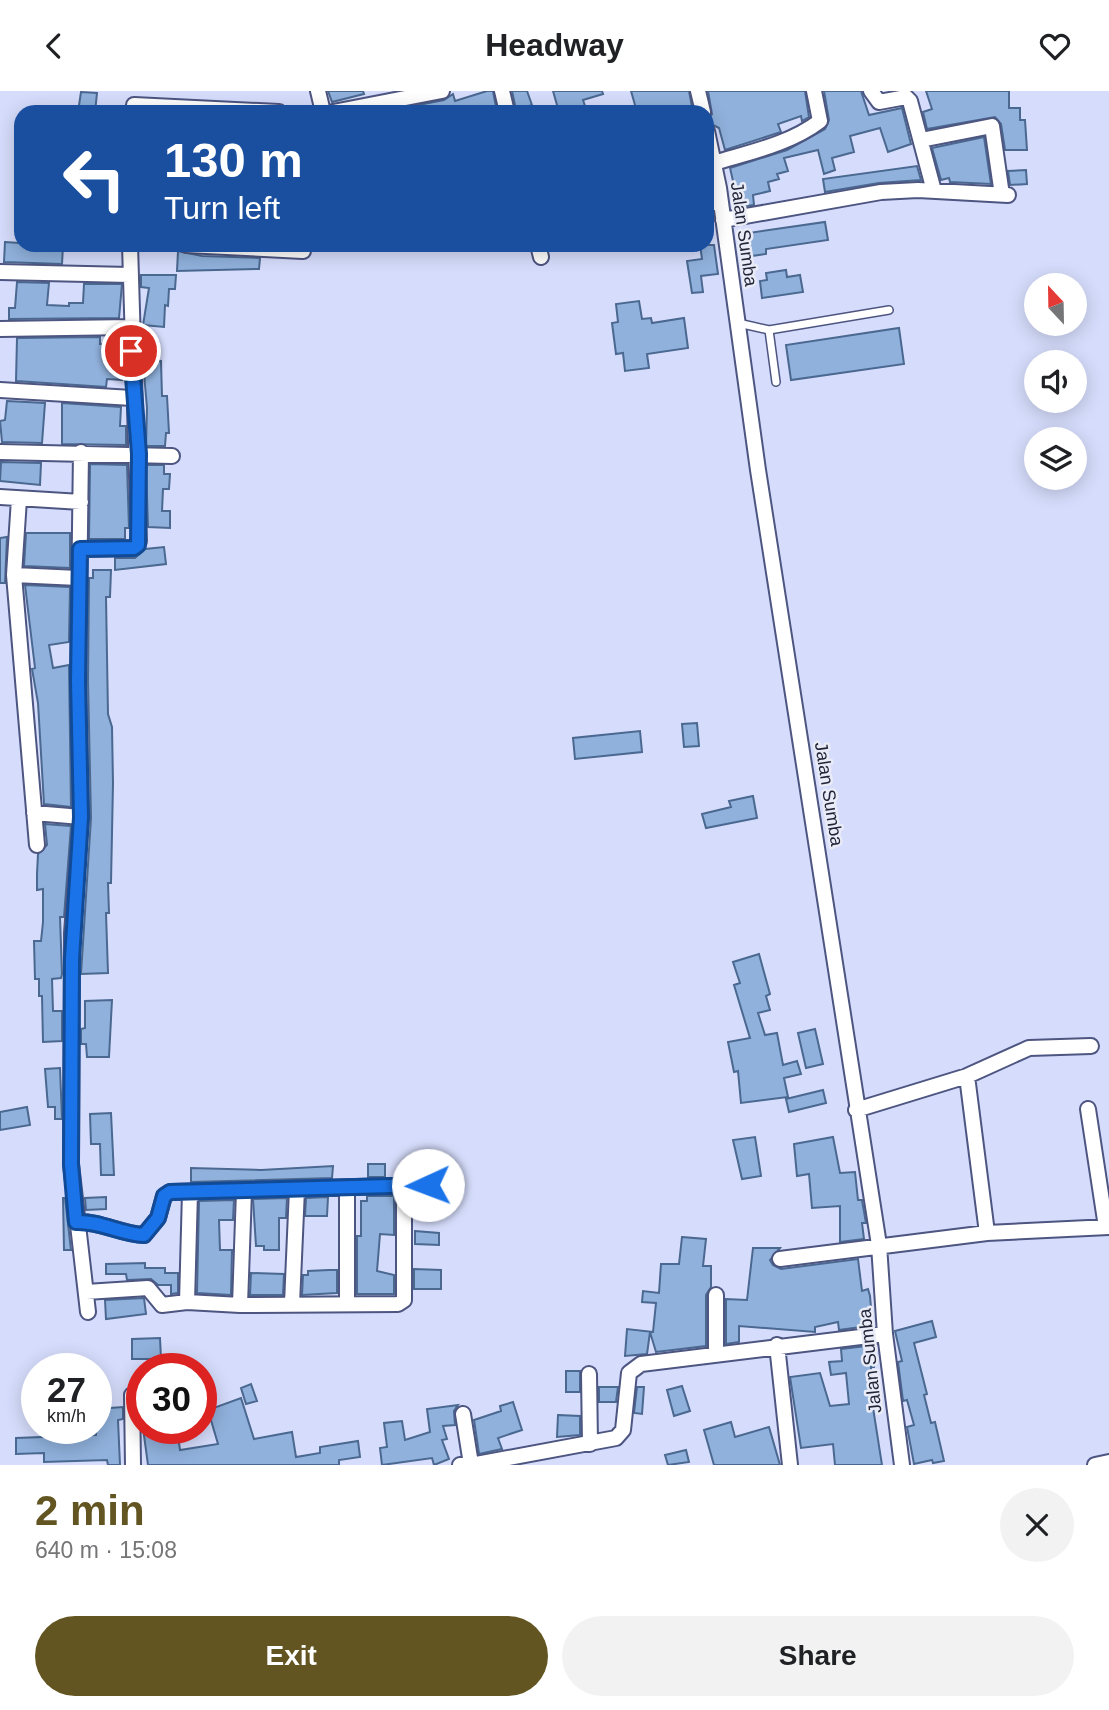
<!DOCTYPE html>
<meta charset="utf-8">
<style>
:root{--surface:#fff;--page:#f2f2f2;--text:#202124;--muted:#757577;--accent:#625521}
body{margin:0;font-family:Helvetica,sans-serif;background:var(--page);color:var(--text);height:100vh;display:flex;flex-direction:column;font-size:26px;white-space:nowrap}
*{box-sizing:border-box;margin:0}
p{font-size:23px;color:var(--muted)}
.icon{flex:none;width:38px;height:38px;fill:none;stroke:currentColor;stroke-width:2;stroke-linecap:round;stroke-linejoin:round}
.map{position:relative;height:1374px;overflow:hidden}
.drawer{display:flex;flex-direction:column;background:var(--surface);flex:1}
.drawer>*{flex:none}
.top-card{position:absolute;left:14px;top:14px;width:700px;height:147px;border-radius:21px;box-shadow:0 4px 18px #0003;background:#1a4fa0;color:#fff;overflow:hidden}
.needle{width:46px;rotate:338deg}
.fabs{position:absolute;left:1024px;top:182px;display:grid;gap:14px}
.fabs a{display:grid;place-items:center;width:63px;height:63px;border-radius:50%;background:var(--surface);box-shadow:0 4px 18px #0003;font-size:35px}
.speed{position:absolute;left:21px;top:1262px;display:flex;gap:14px;font-size:35px;font-weight:700;text-align:center}
.speed>*{display:grid;place-content:center;width:91px;height:91px;border-radius:50%;background:var(--surface);box-shadow:0 4px 18px #0003;line-height:1}
.speed small{font-size:18px;font-weight:400}
.speed .limit{border:10px solid #d22;background:#fff;color:#111}
.pin{position:absolute;display:grid;place-items:center;width:60px;height:60px;color:#fff;margin:-30px;border:4px solid #fff;border-radius:50%;box-shadow:0 2px 7px #0007}
.me{position:absolute;width:77px;margin:-38px;rotate:268deg;stroke-linejoin:round;filter:drop-shadow(0 0 5px #0008)}
.turn{display:flex;align-items:center;gap:24px;height:147px;padding:0 35px;font-size:32px}
.turn .icon{width:91px;height:91px;stroke-width:2.5}
.turn b{display:block;font-size:49px;line-height:60px}
.round{display:grid;place-items:center;flex:none;width:74px;height:74px;border-radius:37px;background:var(--page)}
.summary{display:flex;align-items:center;justify-content:space-between;height:119px;padding:0 35px}
h1{font-size:42px;font-weight:600;line-height:52px;color:var(--accent)}
.action{display:flex;gap:14px;margin-top:auto;padding:14px 35px}
.action a{flex:1;height:80px;border-radius:42px;background:var(--accent);color:#fff;font-size:28px;font-weight:600;line-height:80px;text-align:center}
.action a+a{background:var(--page);color:var(--text)}
header{display:flex;justify-content:space-between;align-items:center;height:91px;padding:0 35px;background:var(--surface);font-size:32px;font-weight:600}
.map>svg:first-child{display:block}
</style>
<header><svg class="icon" aria-label="back" viewBox="0 0 24 24"><path d="M15 5l-7 7 7 7"/></svg>Headway<svg class="icon" aria-label="heart" viewBox="0 0 24 24"><path d="M12 20l-8-8c-3-5 5-10 8-4 3-6 11-1 8 4z"/></svg></header>
<div class="map">
<svg width="1109" height="1374" viewBox="0 0 1109 1374">
<rect width="100%" height="100%" fill="#d6ddfc"/>
<path fill="#90b1dc" stroke="#4a6890" stroke-width="2" d="M 328,0 L 363,0 L 364,3 L 332,11 Z
M 487,0 L 493,0 L 497,21 L 398,21 L 398,18 L 444,9 L 453,3 L 455,10 Z
M 512,0 L 527,0 L 532,14 L 516,19 Z
M 553,0 L 602,0 L 603,3 L 583,9 L 587,21 L 559,21 Z
M 631,0 L 689,0 L 693,21 L 637,21 Z
M 708,0 L 805,0 L 809,26 L 802,30 L 801,25 L 778,33 L 781,41 L 725,59 L 719,37 L 707,31 L 712,23 Z
M 824,0 L 861,0 L 869,24 L 902,17 L 911,53 L 888,61 L 880,37 L 850,45 L 854,61 L 832,67 L 835,79 L 824,83 L 818,59 L 784,67 L 788,80 L 777,83 L 779,88 L 768,91 L 770,100 L 753,104 L 754,114 L 739,116 L 730,77 L 787,59 L 825,38 L 829,29 Z
M 926,0 L 1009,0 L 1009,17 L 1020,17 L 1020,29 L 1025,29 L 1027,59 L 1005,59 L 1001,33 L 995,26 L 927,38 L 923,21 L 932,18 Z
M 81,1 L 97,2 L 95,21 L 78,21 Z
M 984,46 L 991,93 L 950,91 L 949,87 L 941,89 L 932,57 Z
M 917,75 L 921,89 L 879,92 L 825,101 L 823,88 Z
M 1026,79 L 1027,93 L 1010,94 L 1008,80 Z
M 825,131 L 828,149 L 766,158 L 766,163 L 745,166 L 742,143 Z
M 5,151 L 63,155 L 62,173 L 4,171 Z
M 700,154 L 714,154 L 718,183 L 701,185 L 703,201 L 692,202 L 687,170 L 702,168 Z
M 178,160 L 202,165 L 260,167 L 259,178 L 177,180 Z
M 786,179 L 787,186 L 800,184 L 803,201 L 762,207 L 760,190 L 767,189 L 766,182 Z
M 141,184 L 176,184 L 175,198 L 169,198 L 168,215 L 165,214 L 164,236 L 143,234 L 149,197 L 141,196 Z
M 17,191 L 49,192 L 47,214 L 69,215 L 69,212 L 83,212 L 84,193 L 122,193 L 119,227 L 9,228 L 9,217 L 15,217 Z
M 639,210 L 642,228 L 651,227 L 652,232 L 684,227 L 688,257 L 647,263 L 649,277 L 625,280 L 623,262 L 616,263 L 612,232 L 618,231 L 616,213 Z
M 899,237 L 904,273 L 791,289 L 786,254 Z
M 100,246 L 100,253 L 123,254 L 122,289 L 107,288 L 106,296 L 16,290 L 17,247 Z
M 161,270 L 162,305 L 167,305 L 169,342 L 166,342 L 165,355 L 146,355 L 147,317 L 143,271 Z
M 7,310 L 45,312 L 42,352 L 2,351 L 0,330 L 5,329 Z
M 62,312 L 121,316 L 120,335 L 126,335 L 126,354 L 62,353 Z
M 1,371 L 41,372 L 40,394 L 0,390 Z
M 90,373 L 127,374 L 129,437 L 125,437 L 125,448 L 89,448 Z
M 146,374 L 164,374 L 164,383 L 170,383 L 169,398 L 163,398 L 162,420 L 170,420 L 170,437 L 148,436 Z
M 26,442 L 70,442 L 70,477 L 24,475 Z
M 7,446 L 5,492 L 0,492 L 0,447 Z
M 164,456 L 166,473 L 115,479 L 115,467 L 135,467 L 145,458 Z
M 93,479 L 111,479 L 110,506 L 106,506 L 108,623 L 112,636 L 113,692 L 111,792 L 108,792 L 109,822 L 106,822 L 108,882 L 81,883 L 91,727 L 88,590 L 89,487 L 93,487 Z
M 25,494 L 70,496 L 69,551 L 49,554 L 53,577 L 69,574 L 71,716 L 44,713 L 38,612 L 32,578 L 35,577 Z
M 697,632 L 699,655 L 684,656 L 682,633 Z
M 640,640 L 642,661 L 575,668 L 573,647 Z
M 753,705 L 757,727 L 706,737 L 702,723 L 731,716 L 729,710 Z
M 45,733 L 71,735 L 64,826 L 60,826 L 62,883 L 61,887 L 52,888 L 53,920 L 62,920 L 62,950 L 43,951 L 42,905 L 39,905 L 39,888 L 35,888 L 34,850 L 41,850 L 43,831 L 43,798 L 37,799 L 37,783 L 38,763 L 47,754 Z
M 759,863 L 770,903 L 766,905 L 770,919 L 758,922 L 765,944 L 777,942 L 783,974 L 797,970 L 801,983 L 784,987 L 788,1006 L 741,1012 L 738,980 L 734,981 L 728,951 L 750,947 L 734,894 L 740,892 L 733,871 Z
M 112,909 L 109,966 L 87,966 L 86,953 L 81,953 L 81,938 L 85,937 L 85,910 Z
M 815,938 L 823,973 L 806,977 L 798,942 Z
M 60,977 L 62,1028 L 55,1028 L 55,1016 L 48,1016 L 45,978 Z
M 823,999 L 826,1012 L 789,1021 L 786,1008 Z
M 27,1016 L 30,1034 L 0,1039 L 0,1021 Z
M 111,1022 L 114,1084 L 101,1084 L 100,1053 L 91,1053 L 90,1023 Z
M 755,1046 L 761,1085 L 742,1088 L 733,1049 Z
M 833,1046 L 840,1082 L 855,1081 L 858,1109 L 862,1109 L 866,1132 L 862,1132 L 864,1148 L 840,1151 L 840,1115 L 812,1117 L 809,1083 L 797,1085 L 794,1053 Z
M 368,1073 L 385,1073 L 385,1086 L 368,1086 Z
M 333,1075 L 332,1087 L 191,1091 L 191,1077 L 261,1079 Z
M 425,1075 L 439,1075 L 438,1092 L 433,1086 L 424,1084 Z
M 367,1105 L 394,1105 L 394,1144 L 380,1143 L 377,1180 L 394,1184 L 394,1203 L 357,1203 L 357,1145 L 361,1145 L 361,1110 L 367,1110 Z
M 106,1106 L 106,1118 L 86,1119 L 85,1107 Z
M 328,1106 L 327,1125 L 305,1125 L 306,1107 Z
M 63,1107 L 65,1107 L 71,1159 L 64,1159 Z
M 287,1107 L 286,1127 L 279,1127 L 279,1159 L 264,1159 L 264,1155 L 256,1155 L 253,1108 Z
M 234,1109 L 233,1129 L 219,1129 L 220,1159 L 232,1159 L 231,1204 L 197,1202 L 199,1110 Z
M 415,1140 L 439,1142 L 439,1154 L 415,1153 Z
M 682,1146 L 706,1148 L 703,1175 L 711,1175 L 711,1196 L 706,1204 L 706,1255 L 656,1261 L 650,1241 L 647,1263 L 625,1265 L 627,1238 L 653,1241 L 656,1212 L 642,1211 L 643,1200 L 659,1202 L 661,1173 L 679,1173 Z
M 753,1157 L 780,1157 L 770,1169 L 773,1174 L 781,1178 L 858,1168 L 862,1200 L 868,1198 L 870,1205 L 871,1217 L 863,1219 L 868,1235 L 839,1239 L 838,1231 L 815,1236 L 815,1241 L 739,1235 L 739,1251 L 726,1253 L 726,1208 L 747,1209 Z
M 145,1172 L 145,1177 L 165,1177 L 165,1182 L 178,1182 L 178,1202 L 171,1203 L 171,1194 L 158,1194 L 151,1188 L 127,1189 L 126,1183 L 106,1183 L 106,1173 Z
M 414,1178 L 441,1179 L 441,1198 L 414,1198 Z
M 329,1179 L 337,1179 L 337,1202 L 302,1204 L 303,1184 L 308,1184 L 308,1180 Z
M 251,1182 L 284,1183 L 283,1204 L 250,1204 Z
M 144,1207 L 146,1223 L 106,1228 L 105,1209 Z
M 932,1230 L 936,1246 L 914,1252 L 927,1303 L 924,1304 L 931,1332 L 935,1331 L 944,1370 L 933,1372 L 932,1369 L 914,1373 L 907,1336 L 914,1334 L 907,1309 L 903,1310 L 898,1271 L 902,1270 L 895,1240 Z
M 160,1247 L 161,1268 L 132,1268 L 132,1248 Z
M 875,1254 L 874,1276 L 871,1276 L 871,1304 L 882,1374 L 835,1374 L 833,1353 L 801,1357 L 790,1286 L 820,1282 L 830,1315 L 849,1313 L 846,1282 L 831,1284 L 829,1271 L 842,1270 L 841,1258 Z
M 566,1280 L 580,1280 L 580,1301 L 566,1301 Z
M 251,1293 L 257,1310 L 246,1313 L 241,1297 Z
M 682,1295 L 690,1320 L 674,1325 L 667,1299 Z
M 599,1296 L 618,1296 L 616,1311 L 599,1311 Z
M 637,1296 L 644,1296 L 642,1323 L 634,1322 Z
M 241,1307 L 254,1348 L 292,1341 L 296,1366 L 320,1362 L 320,1356 L 358,1350 L 360,1366 L 339,1369 L 339,1374 L 148,1374 L 143,1337 L 177,1337 L 180,1359 L 218,1353 L 208,1319 Z
M 513,1311 L 522,1339 L 498,1347 L 502,1358 L 479,1363 L 474,1329 L 501,1320 L 500,1315 Z
M 458,1314 L 454,1320 L 455,1334 L 443,1335 L 447,1348 L 442,1349 L 449,1368 L 434,1374 L 432,1367 L 382,1374 L 380,1357 L 387,1356 L 384,1332 L 402,1330 L 405,1349 L 430,1341 L 427,1318 Z
M 123,1316 L 123,1328 L 118,1329 L 120,1374 L 108,1374 L 107,1369 L 44,1371 L 44,1362 L 16,1363 L 16,1347 L 96,1344 L 96,1318 Z
M 558,1324 L 580,1325 L 580,1344 L 557,1346 Z
M 731,1331 L 735,1346 L 769,1336 L 780,1374 L 714,1374 L 704,1339 Z
M 686,1359 L 689,1371 L 668,1374 L 665,1364 Z"/>
<g fill="none" stroke-linecap="round" stroke-linejoin="round">
<defs>
<path id="lane" d="M 707,117 L 721,114
M 738,232 L 769,239 L 889,219
M 769,239 L 776,291"/>
<path id="street" d="M 318,0 L 323,21
M 502,0 L 507,21
M 698,0 L 703,21
M 871,0 L 879,11 L 906,6 L 910,10 L 934,100
M 134,14 L 279,21
M 333,21 L 442,0
M 707,40 L 719,97 L 758,379 L 879,1154 L 885,1243 L 902,1374
M 921,49 L 992,35 L 1002,104
M 714,72 C 750,61 790,53 820,30 L 814,0
M 723,129 L 881,101 L 918,99 L 1008,104
M 186,154 L 303,160
M 538,154 L 541,166
M 0,181 L 130,184
M 0,238 L 131,236
M 0,299 L 132,307
M 0,361 L 172,365
M 81,361 L 78,590 L 81,726 L 72,842 L 71,1073 L 88,1221
M 0,406 L 81,411
M 19,408 L 14,484 L 37,754
M 80,458 L 134,457 L 139,450 L 130,154
M 14,484 L 78,487
M 34,722 L 81,726
M 967,985 L 987,1142
M 1088,1018 L 1106,1136
M 856,1019 L 967,985 L 1029,957 L 1091,955
M 77,1131 C 101,1130 120,1143 144,1144 L 158,1127 L 164,1105 L 170,1101 L 428,1094
M 780,1168 L 987,1142 L 1109,1136
M 86,1201 L 148,1197 L 162,1214 L 187,1211 L 240,1214 L 398,1213 L 404,1209 L 404,1094
M 187,1211 L 190,1101
M 292,1213 L 297,1098
M 347,1213 L 347,1096
M 240,1214 L 244,1100
M 777,1254 L 790,1374
M 716,1264 L 716,1204
M 589,1283 L 590,1353
M 132,1304 L 133,1374
M 460,1374 L 471,1373 L 463,1323
M 471,1374 L 616,1347 L 623,1339 L 629,1282 L 641,1273 L 885,1243
M 1095,1374 L 1109,1371"/>
</defs>
<use href="#lane" stroke="#4d5581" stroke-width="10"/>
<use href="#street" stroke="#4d5581" stroke-width="18"/>
<use href="#lane" stroke="#fff" stroke-width="7"/>
<use href="#street" stroke="#fff" stroke-width="14"/>
</g>
<g fill="none" stroke-linecap="round" stroke-linejoin="round">
<defs>
<path id="route" d="M 131,260 L 139,363 L 138,454 L 134,457 L 80,458 L 78,590 L 81,726 L 72,868 L 71,1073 L 76,1131 C 101,1130 120,1143 144,1144 L 158,1127 L 164,1105 L 170,1101 L 428,1094"/>
</defs>
<use href="#route" stroke="#114b97" stroke-width="18"/>
<use href="#route" stroke="#1a73e8" stroke-width="12"/>
</g>
<g text-anchor="middle" stroke-width="5" stroke-linejoin="round" paint-order="stroke">
<g font-size="18" fill="#202437" stroke="#e9ebf6">
<text transform="translate(744 143) rotate(82)" y="6">Jalan Sumba</text>
<text transform="translate(829 703) rotate(81)" y="6">Jalan Sumba</text>
<text transform="translate(870 1270) rotate(-96)" y="6">Jalan Sumba</text>
</g>
</g>
</svg>
<div class="fabs">
<a><svg class="needle" viewBox="-14 -14 28 28"><path d="M0-13l5 13h-10z" fill="#e53935"/><path d="M0 13l5-13h-10z" fill="#757577"/></svg></a>
<a><svg class="icon" aria-label="sound" viewBox="0 0 24 24"><path d="M4 9h4l5-4v14l-5-4H4zM17 9q2 3 0 6"/></svg></a>
<a><svg class="icon" aria-label="layers" viewBox="0 0 24 24"><path d="M12 4l9 5-9 5-9-5zM3 14l9 5 9-5"/></svg></a>
</div>
<div class="speed"><div>27<small>km/h</small></div><div class="limit">30</div></div>
<div class="pin" style="left:131px;top:260px;background:#d93025"><svg class="icon" aria-label="arrive" viewBox="0 0 24 24"><path d="M6 21V4h12l-3 4 3 4H6"/></svg></div>
<svg class="me" style="left:428px;top:1094px" viewBox="-20 -20 40 40"><circle r="19" fill="#fff"/><path d="M0-13L10 11 0 6-10 11z" fill="#1a73e8"/></svg>
<div class="top-card">
<div class="turn"><svg class="icon" aria-label="left" viewBox="0 0 24 24"><path d="M17 20v-9H6M10 6l-5 5 5 5"/></svg><div><b>130 m</b>Turn left</div></div>
</div>
</div>
<section class="drawer">
<div class="summary"><div><h1>2 min</h1><p>640 m · 15:08</p></div><a class="round"><svg class="icon" aria-label="close" viewBox="0 0 24 24"><path d="M6 6l12 12M18 6L6 18"/></svg></a></div>
<div class="action"><a>Exit</a><a>Share</a></div>
</section>
